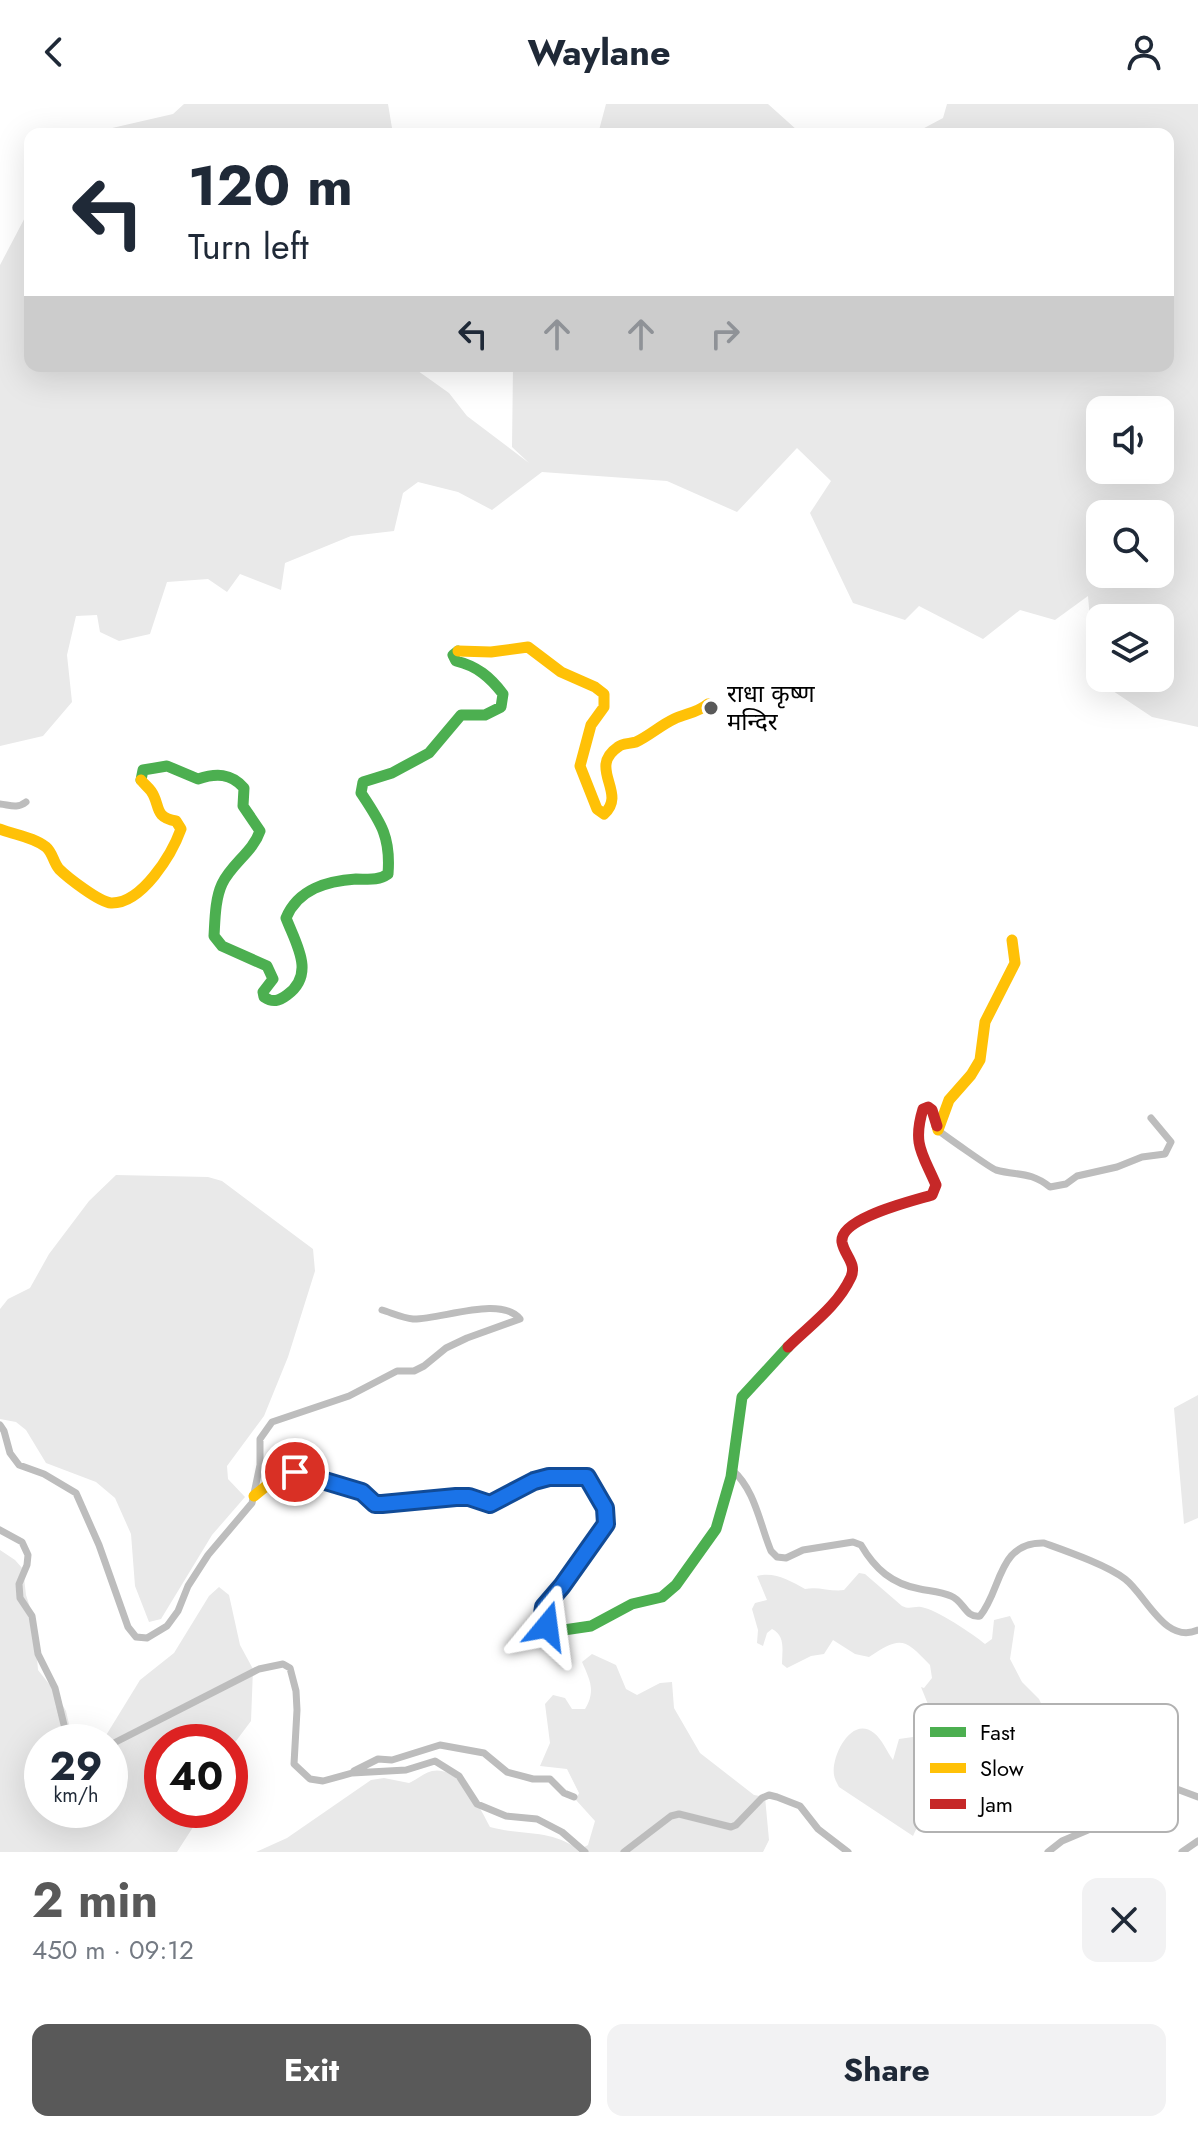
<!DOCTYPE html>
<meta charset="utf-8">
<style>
:root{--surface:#fff;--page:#f2f2f3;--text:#1f2937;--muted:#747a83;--accent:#595959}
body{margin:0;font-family:Jost,"Noto Sans Devanagari",sans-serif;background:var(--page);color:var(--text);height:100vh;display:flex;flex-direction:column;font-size:30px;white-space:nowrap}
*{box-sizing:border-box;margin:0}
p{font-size:26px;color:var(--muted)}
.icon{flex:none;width:44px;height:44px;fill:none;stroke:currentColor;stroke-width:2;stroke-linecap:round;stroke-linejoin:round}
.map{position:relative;height:1748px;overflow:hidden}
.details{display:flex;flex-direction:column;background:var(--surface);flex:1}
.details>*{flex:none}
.hud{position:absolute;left:24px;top:24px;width:1150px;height:244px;border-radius:16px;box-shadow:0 8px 32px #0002;background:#fff;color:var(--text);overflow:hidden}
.buttons{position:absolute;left:1086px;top:292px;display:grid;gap:16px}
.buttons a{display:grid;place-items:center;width:88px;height:88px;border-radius:16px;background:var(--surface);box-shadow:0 8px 32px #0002;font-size:40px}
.speed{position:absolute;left:24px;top:1620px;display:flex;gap:16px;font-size:40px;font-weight:700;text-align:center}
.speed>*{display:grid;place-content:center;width:104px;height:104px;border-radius:50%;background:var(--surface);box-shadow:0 8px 32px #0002;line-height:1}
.speed small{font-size:20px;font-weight:400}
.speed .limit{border:12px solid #d22;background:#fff;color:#111}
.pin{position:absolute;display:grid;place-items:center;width:68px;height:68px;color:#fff;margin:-34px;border:4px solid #fff;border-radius:50%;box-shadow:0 2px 8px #0007}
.me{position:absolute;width:88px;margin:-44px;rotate:16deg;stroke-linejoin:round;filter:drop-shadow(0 0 6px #0008)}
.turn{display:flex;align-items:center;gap:28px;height:168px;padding:0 32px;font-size:36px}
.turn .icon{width:104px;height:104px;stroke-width:2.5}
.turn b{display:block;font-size:56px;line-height:68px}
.lanes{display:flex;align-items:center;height:76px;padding:0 32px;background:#0003;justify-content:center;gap:40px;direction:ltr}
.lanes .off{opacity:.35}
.round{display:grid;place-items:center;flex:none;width:84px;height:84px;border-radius:16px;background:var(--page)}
.headline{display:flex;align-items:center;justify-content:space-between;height:136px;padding:0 32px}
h1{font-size:48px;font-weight:700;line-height:60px;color:var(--accent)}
.button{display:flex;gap:16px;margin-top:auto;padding:16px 32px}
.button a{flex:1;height:92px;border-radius:16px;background:var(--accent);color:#fff;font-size:32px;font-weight:700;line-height:92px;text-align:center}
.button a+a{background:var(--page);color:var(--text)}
header{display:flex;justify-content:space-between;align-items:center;height:104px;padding:0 32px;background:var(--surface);font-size:36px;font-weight:700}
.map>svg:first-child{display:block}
</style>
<header><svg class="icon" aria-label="back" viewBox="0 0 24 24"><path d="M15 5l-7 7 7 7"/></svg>Waylane<svg class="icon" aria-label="person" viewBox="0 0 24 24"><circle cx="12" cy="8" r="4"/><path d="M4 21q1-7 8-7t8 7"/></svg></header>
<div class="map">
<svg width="1198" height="1748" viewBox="0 0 1198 1748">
<rect width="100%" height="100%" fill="#fff"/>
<path fill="#e9e9e9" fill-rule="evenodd" d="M 184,0 L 388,0 L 393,30 L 86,30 L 173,10 Z
M 606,0 L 768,0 L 797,26 L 812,30 L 598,30 Z
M 947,0 L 1198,0 L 1198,623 L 1152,613 L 1095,575 L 1088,492 L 1055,516 L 1020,506 L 983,535 L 919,502 L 905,516 L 853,499 L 810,409 L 831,377 L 797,344 L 737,408 L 667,377 L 542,368 L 492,406 L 458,388 L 418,378 L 403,389 L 394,427 L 351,432 L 285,459 L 281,486 L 240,470 L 227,488 L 208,475 L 167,478 L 150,530 L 119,537 L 100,528 L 97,511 L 76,512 L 67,551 L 72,598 L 43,632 L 0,642 L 0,161 L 30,104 L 30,262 L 411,262 L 449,289 L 467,312 L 529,359 L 512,343 L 513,262 L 1168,262 L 1168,30 L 913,30 L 943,14 ZM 1100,306 L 1160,306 L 1160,366 L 1100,366 ZM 1100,410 L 1160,410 L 1160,470 L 1100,470 ZM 1100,514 L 1160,514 L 1160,574 L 1100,574 Z
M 116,1071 L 208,1073 L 222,1077 L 313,1145 L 315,1167 L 288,1253 L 264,1312 L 227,1362 L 228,1375 L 245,1393 L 212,1431 L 161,1515 L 149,1518 L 135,1482 L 131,1430 L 115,1394 L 96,1378 L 46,1359 L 26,1326 L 16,1318 L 0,1315 L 0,1205 L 8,1195 L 30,1184 L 49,1150 L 89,1097 Z
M 1198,1291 L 1198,1414 L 1184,1420 L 1174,1304 Z
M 0,1446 L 15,1456 L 23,1465 L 26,1491 L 34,1516 L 38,1566 L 53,1585 L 66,1607 L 73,1638 L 42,1638 L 42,1706 L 110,1706 L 110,1685 L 121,1675 L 124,1662 L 110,1662 L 110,1638 L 95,1638 L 105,1633 L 140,1576 L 174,1549 L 209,1492 L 219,1483 L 229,1491 L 240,1541 L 253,1565 L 251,1617 L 230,1645 L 230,1638 L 162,1638 L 162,1706 L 204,1706 L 177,1748 L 0,1748 Z
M 859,1469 L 865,1470 L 902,1502 C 910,1506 914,1502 921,1503 C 936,1505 973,1530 985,1540 L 992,1535 L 994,1516 L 1010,1512 L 1015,1522 L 1010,1555 L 1022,1578 L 1039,1595 L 1052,1622 L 1048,1633 L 1038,1642 L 996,1658 L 969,1662 L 956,1668 L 920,1717 L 913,1732 L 839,1683 C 837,1679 835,1676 834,1671 C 831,1653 851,1611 874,1629 C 882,1635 887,1648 893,1656 L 899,1635 L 913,1633 L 932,1637 L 938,1625 L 921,1583 L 924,1584 L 932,1574 L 930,1561 C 904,1534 901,1532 869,1553 L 855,1550 L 833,1536 L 824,1550 L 811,1552 L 787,1564 L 782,1560 C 782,1547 786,1532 772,1525 L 767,1529 L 763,1542 L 757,1539 L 758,1526 L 752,1505 L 755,1499 L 767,1496 L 757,1472 C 774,1467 791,1477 805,1485 C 818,1482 831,1488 844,1486 Z
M 592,1550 L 616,1561 L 626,1585 L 637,1591 L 660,1579 L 672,1578 L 674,1604 L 700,1649 L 754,1691 L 765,1693 L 769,1736 L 763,1748 L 256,1748 L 287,1734 L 371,1676 L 384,1674 L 409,1679 C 416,1676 424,1669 432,1667 C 459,1661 480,1704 490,1723 C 522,1732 550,1724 579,1746 L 588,1741 L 595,1717 L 576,1696 L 579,1689 L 567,1665 L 540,1662 L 550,1639 L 545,1600 L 553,1591 L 565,1594 L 572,1605 L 585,1605 C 596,1587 590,1576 582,1558 Z"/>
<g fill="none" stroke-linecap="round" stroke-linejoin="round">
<path stroke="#bdbdbd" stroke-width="7" d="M 0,700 C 10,701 17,705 26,698
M 938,1026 C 941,1029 992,1065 996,1066 C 1018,1072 1030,1067 1050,1083 L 1066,1080 L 1077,1072 L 1117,1063 L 1142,1053 L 1165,1050 L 1171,1038 L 1151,1014
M 0,1321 L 4,1327 L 10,1349 L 19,1361 L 44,1370 L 76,1389 L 99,1441 L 128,1523 L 136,1533 L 147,1534 L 167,1522 L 178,1507 L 188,1482 L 208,1451 L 252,1399 L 260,1361 L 260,1335 L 272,1318 L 349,1292 L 397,1267 L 414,1267 L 424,1262 L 446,1244 L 467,1234 L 520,1215 C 501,1191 440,1216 413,1215 C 403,1214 392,1209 382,1206
M 732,1366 C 755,1385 760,1421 771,1447 L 777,1453 L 786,1454 L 803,1446 L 853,1438 L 861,1441 C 875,1465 892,1480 920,1485 C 930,1487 942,1488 951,1492 C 964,1497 965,1514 980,1512 C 1002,1486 997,1438 1044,1439 C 1066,1447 1107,1461 1125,1475 C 1146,1491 1165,1541 1198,1526
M 0,1426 L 22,1438 L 28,1451 L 27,1461 L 19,1480 L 20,1494 L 32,1512 L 38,1550 L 55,1584 L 66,1629 L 71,1638
M 110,1641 L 259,1565 L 283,1560 L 290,1564 L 296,1587 L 297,1606 L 294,1660 L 310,1675 L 323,1677 L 352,1669 L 406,1666 L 435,1657 L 459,1672 L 477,1700 L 506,1712 L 537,1715 L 562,1728 L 585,1748
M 354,1667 L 378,1655 L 392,1656 L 440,1641 L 484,1649 L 507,1668 L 533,1675 L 550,1675 L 564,1689 L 574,1693
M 624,1748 L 671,1712 L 679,1710 L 731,1723 L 736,1721 L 762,1694 L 769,1691 L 777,1693 L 800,1702 L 818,1725 L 848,1748
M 1048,1748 L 1062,1737 L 1088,1726 L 1089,1717 L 1110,1682 L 1117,1677 L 1153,1672 L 1174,1684 L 1198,1693
M 1182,1748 L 1198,1737"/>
<path stroke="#4caf50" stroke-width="11" d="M 141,676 L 143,666 L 167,662 L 198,675 C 216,669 231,669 244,684 L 243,702 L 260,727 C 253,748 231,760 222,780 C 215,795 215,816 214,832 L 222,842 L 267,862 L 273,875 L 263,888 L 264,893 C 273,899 279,897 287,891 C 316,870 296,840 286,814 C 298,785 327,777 356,775 C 368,775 378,777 388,770 C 391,733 381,719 361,689 L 363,678 L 392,669 L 429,649 L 461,611 L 485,611 L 501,603 L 503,590 C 490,573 477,562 456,557 L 453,551 L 458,547
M 575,1464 L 553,1493 L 542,1516 L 557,1527 L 591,1522 L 632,1500 L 662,1493 L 676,1481 L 716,1425 L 731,1373 L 742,1293 L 788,1243"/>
<path stroke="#ffc107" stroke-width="11" d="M 458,547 L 491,548 L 528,543 L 561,568 L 595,583 L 604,590 L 604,603 L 591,621 L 580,662 L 597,705 L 604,710 C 628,689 587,664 618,643 C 622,639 630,640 636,638 C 649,632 661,621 674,615 C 687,609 697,609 708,600
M 0,725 C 15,731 34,733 46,743 C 53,749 53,758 59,765 C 67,773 99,798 111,799 C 142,800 172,750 181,725 L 176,717 C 153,713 161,701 151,687 C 148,683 144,680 141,676
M 937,1022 L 938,1026 L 949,996 L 971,971 L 980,956 L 985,918 L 1015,859 L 1012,836
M 254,1392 L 281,1370 L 295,1368 L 362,1388 L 375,1400 L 469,1393 L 490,1400 C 499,1395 508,1388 517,1383 C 555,1365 599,1361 606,1413 L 597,1436 L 575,1464"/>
<path stroke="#c62828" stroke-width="11" d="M 788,1243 C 810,1221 837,1203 851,1173 C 857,1159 844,1151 842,1138 C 839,1114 913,1097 932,1091 L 936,1081 C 923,1050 912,1041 923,1005 L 928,1003 L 932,1006 L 937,1022"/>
</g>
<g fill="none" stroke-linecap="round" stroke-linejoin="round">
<defs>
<path id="route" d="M 295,1368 L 362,1388 L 375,1400 L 382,1400 L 456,1393 L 469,1393 L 490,1400 L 534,1377 L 549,1373 L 587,1373 L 605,1404 L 606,1420 L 562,1482 L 544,1503 L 542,1516 L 547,1522"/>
</defs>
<use href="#route" stroke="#114b97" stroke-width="20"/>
<use href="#route" stroke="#1a73e8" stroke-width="14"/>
</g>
<circle fill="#595959" stroke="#fff" stroke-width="3" cx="711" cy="604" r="8"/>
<g text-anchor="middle" stroke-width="8" stroke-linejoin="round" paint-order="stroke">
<g font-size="24" fill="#000" stroke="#fff" text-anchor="start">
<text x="727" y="598">राधा कृष्ण<tspan x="727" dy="28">मन्दिर</tspan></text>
</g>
</g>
<rect x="914" y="1600" width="264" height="128" rx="12" fill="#fff" stroke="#b2b2b2" stroke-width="2"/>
<rect x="930" y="1623" width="36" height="10" fill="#4caf50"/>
<rect x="930" y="1659" width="36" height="10" fill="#ffc107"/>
<rect x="930" y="1695" width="36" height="10" fill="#c62828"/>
<g font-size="22" fill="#000">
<text x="980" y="1636">Fast</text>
<text x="980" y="1672">Slow</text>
<text x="980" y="1708">Jam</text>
</g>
</svg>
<div class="buttons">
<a><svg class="icon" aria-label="sound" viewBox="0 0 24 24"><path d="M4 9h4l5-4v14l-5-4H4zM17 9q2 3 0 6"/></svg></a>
<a><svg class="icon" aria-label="search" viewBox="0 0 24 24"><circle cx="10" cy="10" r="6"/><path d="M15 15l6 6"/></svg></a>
<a><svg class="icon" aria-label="layers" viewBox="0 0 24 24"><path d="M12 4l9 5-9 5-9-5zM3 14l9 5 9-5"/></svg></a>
</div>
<div class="speed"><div>29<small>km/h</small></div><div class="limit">40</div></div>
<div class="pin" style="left:295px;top:1368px;background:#d93025"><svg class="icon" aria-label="arrive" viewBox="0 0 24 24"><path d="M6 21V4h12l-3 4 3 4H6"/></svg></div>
<svg class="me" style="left:547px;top:1522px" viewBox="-20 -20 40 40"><path d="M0-17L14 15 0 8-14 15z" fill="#1a73e8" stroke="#fff" stroke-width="4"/></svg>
<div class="hud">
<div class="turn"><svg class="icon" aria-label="left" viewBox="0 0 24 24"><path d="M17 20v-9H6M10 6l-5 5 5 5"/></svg><div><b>120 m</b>Turn left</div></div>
<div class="lanes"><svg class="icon" aria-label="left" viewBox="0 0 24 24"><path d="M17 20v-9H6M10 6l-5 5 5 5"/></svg><svg class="icon off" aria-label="ahead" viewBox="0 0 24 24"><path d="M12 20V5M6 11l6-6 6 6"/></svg><svg class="icon off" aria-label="ahead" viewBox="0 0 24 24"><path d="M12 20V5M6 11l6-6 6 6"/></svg><svg class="icon off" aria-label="right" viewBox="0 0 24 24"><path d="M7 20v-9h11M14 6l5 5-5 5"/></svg></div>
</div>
</div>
<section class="details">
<div class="headline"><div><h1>2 min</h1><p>450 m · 09:12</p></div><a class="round"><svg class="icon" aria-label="close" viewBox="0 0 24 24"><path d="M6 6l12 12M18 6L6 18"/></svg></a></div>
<div class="button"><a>Exit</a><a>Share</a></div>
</section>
